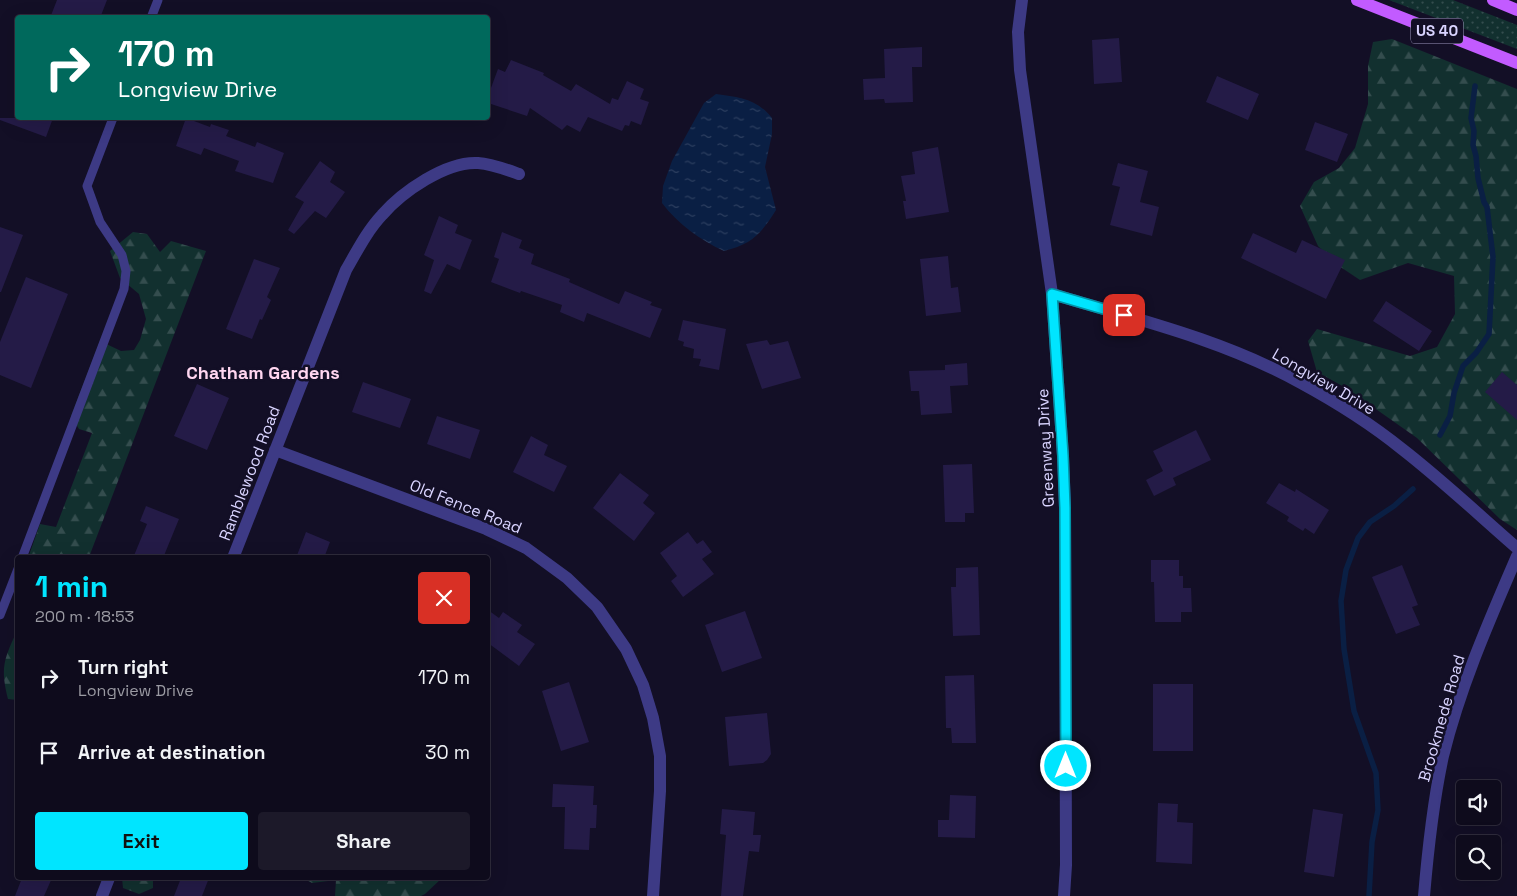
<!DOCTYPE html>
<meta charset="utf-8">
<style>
:root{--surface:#0e0b1c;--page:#1c1929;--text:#f1f3f6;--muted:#9b9ba3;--line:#2e2b3b;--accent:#00e5ff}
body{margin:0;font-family:"Space Grotesk",sans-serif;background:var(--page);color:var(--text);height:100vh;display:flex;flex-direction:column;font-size:19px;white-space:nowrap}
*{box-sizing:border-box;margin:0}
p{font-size:16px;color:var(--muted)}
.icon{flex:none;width:28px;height:28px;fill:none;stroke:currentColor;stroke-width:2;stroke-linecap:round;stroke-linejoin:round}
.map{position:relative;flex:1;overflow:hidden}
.details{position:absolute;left:15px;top:555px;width:475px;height:325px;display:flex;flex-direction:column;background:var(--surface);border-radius:5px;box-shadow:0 5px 20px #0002,0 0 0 1px var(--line)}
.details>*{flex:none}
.guide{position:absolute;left:15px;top:15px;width:475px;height:105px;border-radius:5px;box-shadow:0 5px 20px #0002,0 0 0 1px var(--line);background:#00695c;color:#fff;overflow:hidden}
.fabs{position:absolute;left:1456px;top:780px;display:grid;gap:10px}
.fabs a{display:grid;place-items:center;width:45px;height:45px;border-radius:5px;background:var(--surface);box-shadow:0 5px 20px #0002,0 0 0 1px var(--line);font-size:25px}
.pin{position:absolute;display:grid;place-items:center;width:42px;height:42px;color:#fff;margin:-21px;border-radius:10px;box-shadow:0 2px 8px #0006}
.me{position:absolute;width:55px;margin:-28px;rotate:0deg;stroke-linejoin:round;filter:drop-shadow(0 0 4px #0008)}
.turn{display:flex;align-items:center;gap:18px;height:105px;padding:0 20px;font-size:22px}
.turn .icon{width:65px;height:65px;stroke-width:2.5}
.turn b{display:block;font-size:35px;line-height:42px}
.round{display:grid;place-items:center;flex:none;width:52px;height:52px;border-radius:5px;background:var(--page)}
.summary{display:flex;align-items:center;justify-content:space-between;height:85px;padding:0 20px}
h1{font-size:30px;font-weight:700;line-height:38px;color:var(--accent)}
.primary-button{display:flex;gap:10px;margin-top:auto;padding:10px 20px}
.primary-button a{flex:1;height:58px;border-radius:5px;background:var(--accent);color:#111;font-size:20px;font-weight:700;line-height:58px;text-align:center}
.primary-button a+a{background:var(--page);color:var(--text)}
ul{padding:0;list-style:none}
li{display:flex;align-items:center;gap:15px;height:75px;padding:0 20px}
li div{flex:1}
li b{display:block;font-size:19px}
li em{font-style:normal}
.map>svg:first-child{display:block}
</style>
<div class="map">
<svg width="1517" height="896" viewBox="0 0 1517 896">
<defs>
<pattern id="grass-dots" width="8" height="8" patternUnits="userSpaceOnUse" patternTransform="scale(1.25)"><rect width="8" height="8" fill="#12302f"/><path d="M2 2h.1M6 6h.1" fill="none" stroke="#344d4e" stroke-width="1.8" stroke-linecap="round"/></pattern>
<pattern id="forest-firs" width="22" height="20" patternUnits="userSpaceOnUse" patternTransform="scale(1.25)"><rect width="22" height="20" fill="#12302f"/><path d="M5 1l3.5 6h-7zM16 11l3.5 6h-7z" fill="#344d4e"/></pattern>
<pattern id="water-ripples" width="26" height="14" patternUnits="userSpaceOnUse" patternTransform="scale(1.25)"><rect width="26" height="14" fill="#0a1f44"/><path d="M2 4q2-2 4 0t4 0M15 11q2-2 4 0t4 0" fill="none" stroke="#2d3f60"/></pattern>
</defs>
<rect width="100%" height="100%" fill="#130f26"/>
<path fill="url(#grass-dots)" d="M 1389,0 L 1453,0 L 1517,25 L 1517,49 Z"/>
<path fill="url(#forest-firs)" d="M 1392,39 L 1517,89 L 1517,530 L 1500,519 L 1417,438 L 1346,388 L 1317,372 L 1308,341 L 1317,329 L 1410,356 L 1437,347 L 1455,314 L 1454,276 L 1408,263 L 1360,280 L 1336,264 L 1318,246 L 1300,206 L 1314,182 L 1339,168 L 1355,148 L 1368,104 L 1368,66 L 1373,42 Z
M 133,232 L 147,234 L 160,252 L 171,241 L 206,251 L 89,557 L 28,558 L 40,524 L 56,527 L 92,433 L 79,429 L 71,416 L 100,341 L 121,351 L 134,350 L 140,340 L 146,319 L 139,294 L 120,278 L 110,251 Z
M 17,631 L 17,700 L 8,699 C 0,668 4,659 17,631 Z
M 122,878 L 153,878 L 153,888 L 139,894 L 123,888 Z
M 303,878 L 442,878 L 425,894 L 421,896 L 335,896 L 336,880 L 312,883 Z"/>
<path fill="url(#water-ripples)" d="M 716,94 C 739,97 757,99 772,118 L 772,134 L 765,167 L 776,210 C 761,234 752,244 724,251 C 700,240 678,224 662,203 L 663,186 L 672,161 L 704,103 Z"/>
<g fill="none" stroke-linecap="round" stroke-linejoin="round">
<path stroke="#0a1f44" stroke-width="5.5" d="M 1440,435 L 1450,416 L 1454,393 L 1463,366 L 1476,353 L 1489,334 L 1493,257 L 1487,207 L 1484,202 L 1478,178 L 1476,156 L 1473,145 L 1474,131 L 1471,118 L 1475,86
M 1369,896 L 1372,842 L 1378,810 L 1376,773 L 1354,711 L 1344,649 L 1341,601 L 1346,570 L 1358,538 L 1370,522 L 1394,506 L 1413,489"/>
</g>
<path fill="#241b47" d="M 57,0 L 107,0 L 100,18 L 50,18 Z
M 1119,38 L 1122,82 L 1094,84 L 1092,40 Z
M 922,47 L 922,67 L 912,67 L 913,102 L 885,103 L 884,99 L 864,100 L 863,79 L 885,78 L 884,49 Z
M 511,60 L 544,73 L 543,75 L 571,91 L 576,84 L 610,104 L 612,98 L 618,100 L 627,81 L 644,89 L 640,99 L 649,102 L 641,125 L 631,121 L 629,126 L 625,125 L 622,131 L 588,117 L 580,132 L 567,125 L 562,130 L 530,108 L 527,116 L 488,103 L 488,96 L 498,69 L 505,72 Z
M 1217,76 L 1259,94 L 1248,120 L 1206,102 Z
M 0,118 L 53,118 L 46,137 L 0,120 Z
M 186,118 L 210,127 L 211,124 L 229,130 L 226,136 L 255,147 L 257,142 L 284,153 L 273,183 L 235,171 L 239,161 L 204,148 L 201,155 L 176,146 Z
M 1315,122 L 1348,134 L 1337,162 L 1305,150 Z
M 938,147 L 949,212 L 906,219 L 903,201 L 906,201 L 901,176 L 915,174 L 912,152 Z
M 320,161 L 335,172 L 330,182 L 345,192 L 326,218 L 315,211 L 294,234 L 288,230 L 304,202 L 295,197 Z
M 1118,163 L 1148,171 L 1140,202 L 1159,207 L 1152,236 L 1110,225 L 1120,187 L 1112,185 Z
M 439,216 L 458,225 L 455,233 L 472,240 L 460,270 L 447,264 L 431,294 L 424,291 L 434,260 L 424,255 Z
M 0,227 L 23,235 L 1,292 L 0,292 Z
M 502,232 L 522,240 L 519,248 L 534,254 L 531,264 L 570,279 L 569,282 L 619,304 L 625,291 L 652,302 L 650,305 L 662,309 L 650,338 L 587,313 L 584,322 L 560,312 L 562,305 L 521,291 L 520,293 L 491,282 L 499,259 L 494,257 Z
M 1253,233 L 1296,253 L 1302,240 L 1345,260 L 1326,299 L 1241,258 Z
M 948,256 L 951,288 L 958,287 L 961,312 L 926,316 L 920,259 Z
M 254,259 L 280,268 L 267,297 L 271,300 L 262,320 L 260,319 L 252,339 L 226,329 Z
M 26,277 L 68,294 L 31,388 L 0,375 L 0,342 Z
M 1386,301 L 1432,331 L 1419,351 L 1373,321 Z
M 683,320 L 726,329 L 719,370 L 699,366 L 701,359 L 693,358 L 694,349 L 683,346 L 684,342 L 678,340 Z
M 767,340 L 770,345 L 788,341 L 801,378 L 762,389 L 746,344 Z
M 967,363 L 968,385 L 950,386 L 952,413 L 921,415 L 919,391 L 911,391 L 909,371 L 945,370 L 945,365 Z
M 1502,372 L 1517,385 L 1517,420 L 1485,392 Z
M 363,382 L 411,399 L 400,428 L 352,412 Z
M 197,384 L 229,398 L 207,450 L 174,436 Z
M 437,416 L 480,430 L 470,459 L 427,444 Z
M 1196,430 L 1211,460 L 1173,478 L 1176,485 L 1154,496 L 1146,480 L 1163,471 L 1153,451 Z
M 531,436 L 548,445 L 544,455 L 567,466 L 554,492 L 513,472 Z
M 972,464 L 974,513 L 965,513 L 965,522 L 945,522 L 943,465 Z
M 620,473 L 649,495 L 643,503 L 655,513 L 634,541 L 593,508 Z
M 1279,483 L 1295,492 L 1296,489 L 1329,510 L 1314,534 L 1305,528 L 1303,531 L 1287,521 L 1289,517 L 1266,503 Z
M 146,506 L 179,519 L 163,558 L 133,558 L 147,524 L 140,521 Z
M 306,532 L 330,542 L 324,558 L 296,558 Z
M 688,532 L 697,544 L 703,540 L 712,552 L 702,559 L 714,574 L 683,597 L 671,581 L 677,576 L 660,553 Z
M 1151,560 L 1179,560 L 1179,576 L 1183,576 L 1183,588 L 1191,588 L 1192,612 L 1181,612 L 1181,622 L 1155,622 L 1154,582 L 1151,582 Z
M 1402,565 L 1418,605 L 1412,607 L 1420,625 L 1396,634 L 1372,577 Z
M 978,567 L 980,635 L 953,636 L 951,587 L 956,587 L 956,568 Z
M 488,610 L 499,618 L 503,612 L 522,625 L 517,632 L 535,644 L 519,666 L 488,643 Z
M 745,611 L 762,658 L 722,672 L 705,625 Z
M 974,675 L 976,743 L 952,743 L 951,728 L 946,728 L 945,676 Z
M 569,682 L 589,742 L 561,751 L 542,691 Z
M 1153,684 L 1193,684 L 1193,751 L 1153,751 Z
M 767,713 L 771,754 L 767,760 L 763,763 L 729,766 L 725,717 Z
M 553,784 L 594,786 L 593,805 L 597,805 L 596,828 L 590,828 L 589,850 L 564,849 L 565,807 L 552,807 Z
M 950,795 L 976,796 L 975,838 L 938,837 L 938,820 L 949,820 Z
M 1158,803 L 1178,804 L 1177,822 L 1193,823 L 1192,864 L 1156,862 Z
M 722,809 L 755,812 L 753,835 L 761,835 L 759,852 L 749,851 L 743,896 L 721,896 L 726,835 L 720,834 Z
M 1313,809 L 1343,814 L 1334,877 L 1304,872 Z
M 22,878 L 52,878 L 44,896 L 15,896 Z
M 181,878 L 209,878 L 202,896 L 174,896 Z"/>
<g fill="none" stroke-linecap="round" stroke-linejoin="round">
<path stroke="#3d3a85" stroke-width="9" d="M 151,18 L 158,0
M 22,558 L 124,289 L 126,271 L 122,255 L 100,222 L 87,186 L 113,118
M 0,615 L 18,569"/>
<path stroke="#3d3a85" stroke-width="12" d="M 1022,0 L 1018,32 L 1020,70 L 1052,294 L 1063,456 L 1065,508 L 1066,865 L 1064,896
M 1052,294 C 1136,319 1224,340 1301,383 C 1336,402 1371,424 1402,449 C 1442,480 1479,515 1517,548
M 275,450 L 486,529 L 526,548 L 567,578 L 597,607 L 626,649 L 643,685 L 653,718 L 660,756 L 660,791 L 653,896
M 233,558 L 346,270 C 357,251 367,231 382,215 C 402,192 446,161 478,163 C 492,164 505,169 519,174
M 102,896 L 109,878
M 1424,896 C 1428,849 1433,802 1443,756 C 1460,687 1489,621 1517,556"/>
<path stroke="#c25bff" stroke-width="12" d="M 1357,0 L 1517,63
M 1493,0 L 1517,10"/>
</g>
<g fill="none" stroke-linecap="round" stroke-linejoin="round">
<defs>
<path id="route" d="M 1066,766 L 1065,508 L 1063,456 L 1052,294 L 1124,315"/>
</defs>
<use href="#route" stroke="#0095a6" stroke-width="12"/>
<use href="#route" stroke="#00e5ff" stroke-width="9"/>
</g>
<g text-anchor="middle" stroke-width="5" stroke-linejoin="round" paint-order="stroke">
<rect fill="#130f26" stroke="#9e99be" stroke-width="1" x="1411" y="18.5" width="52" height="25" rx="4"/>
<g font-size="15" font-weight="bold" fill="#d9d4ff">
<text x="1437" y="36">US 40</text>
</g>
<g font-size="16" fill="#d9d4ff" stroke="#130f26">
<text transform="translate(1324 381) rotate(30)" y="6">Longview Drive</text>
<text transform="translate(1045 448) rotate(-93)" y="6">Greenway Drive</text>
<text transform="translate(249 473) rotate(-69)" y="6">Ramblewood Road</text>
<text transform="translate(466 506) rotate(22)" y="6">Old Fence Road</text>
<text transform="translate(1441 718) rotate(-74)" y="6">Brookmede Road</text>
</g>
<g font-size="18" font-weight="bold" fill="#ffd6f0" stroke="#130f26">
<text x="263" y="379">Chatham Gardens</text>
</g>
</g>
</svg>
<div class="fabs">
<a><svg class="icon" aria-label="sound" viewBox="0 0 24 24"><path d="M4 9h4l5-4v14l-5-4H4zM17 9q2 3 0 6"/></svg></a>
<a><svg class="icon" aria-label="search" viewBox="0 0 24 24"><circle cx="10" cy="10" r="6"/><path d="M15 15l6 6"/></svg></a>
</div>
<div class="pin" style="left:1124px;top:315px;background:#d93025"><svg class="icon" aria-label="arrive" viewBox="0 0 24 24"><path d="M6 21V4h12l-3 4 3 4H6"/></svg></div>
<svg class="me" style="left:1066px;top:766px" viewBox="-20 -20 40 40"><circle r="17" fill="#00e5ff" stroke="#fff" stroke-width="3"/><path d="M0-11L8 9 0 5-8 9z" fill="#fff"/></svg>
<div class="guide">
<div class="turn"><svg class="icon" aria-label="right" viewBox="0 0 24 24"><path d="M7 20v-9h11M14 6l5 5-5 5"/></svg><div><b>170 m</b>Longview Drive</div></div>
</div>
<section class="details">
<div class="summary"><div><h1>1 min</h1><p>200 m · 18:53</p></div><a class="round" style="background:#d93025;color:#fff"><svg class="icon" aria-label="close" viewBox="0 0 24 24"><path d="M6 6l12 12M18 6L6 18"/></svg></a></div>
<ul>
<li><svg class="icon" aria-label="right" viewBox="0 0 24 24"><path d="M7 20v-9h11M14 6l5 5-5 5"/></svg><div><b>Turn right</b><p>Longview Drive</p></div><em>170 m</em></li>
<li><svg class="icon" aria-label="arrive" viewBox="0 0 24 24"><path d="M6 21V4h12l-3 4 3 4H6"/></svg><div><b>Arrive at destination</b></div><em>30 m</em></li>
</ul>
<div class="primary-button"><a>Exit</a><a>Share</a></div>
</section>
</div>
